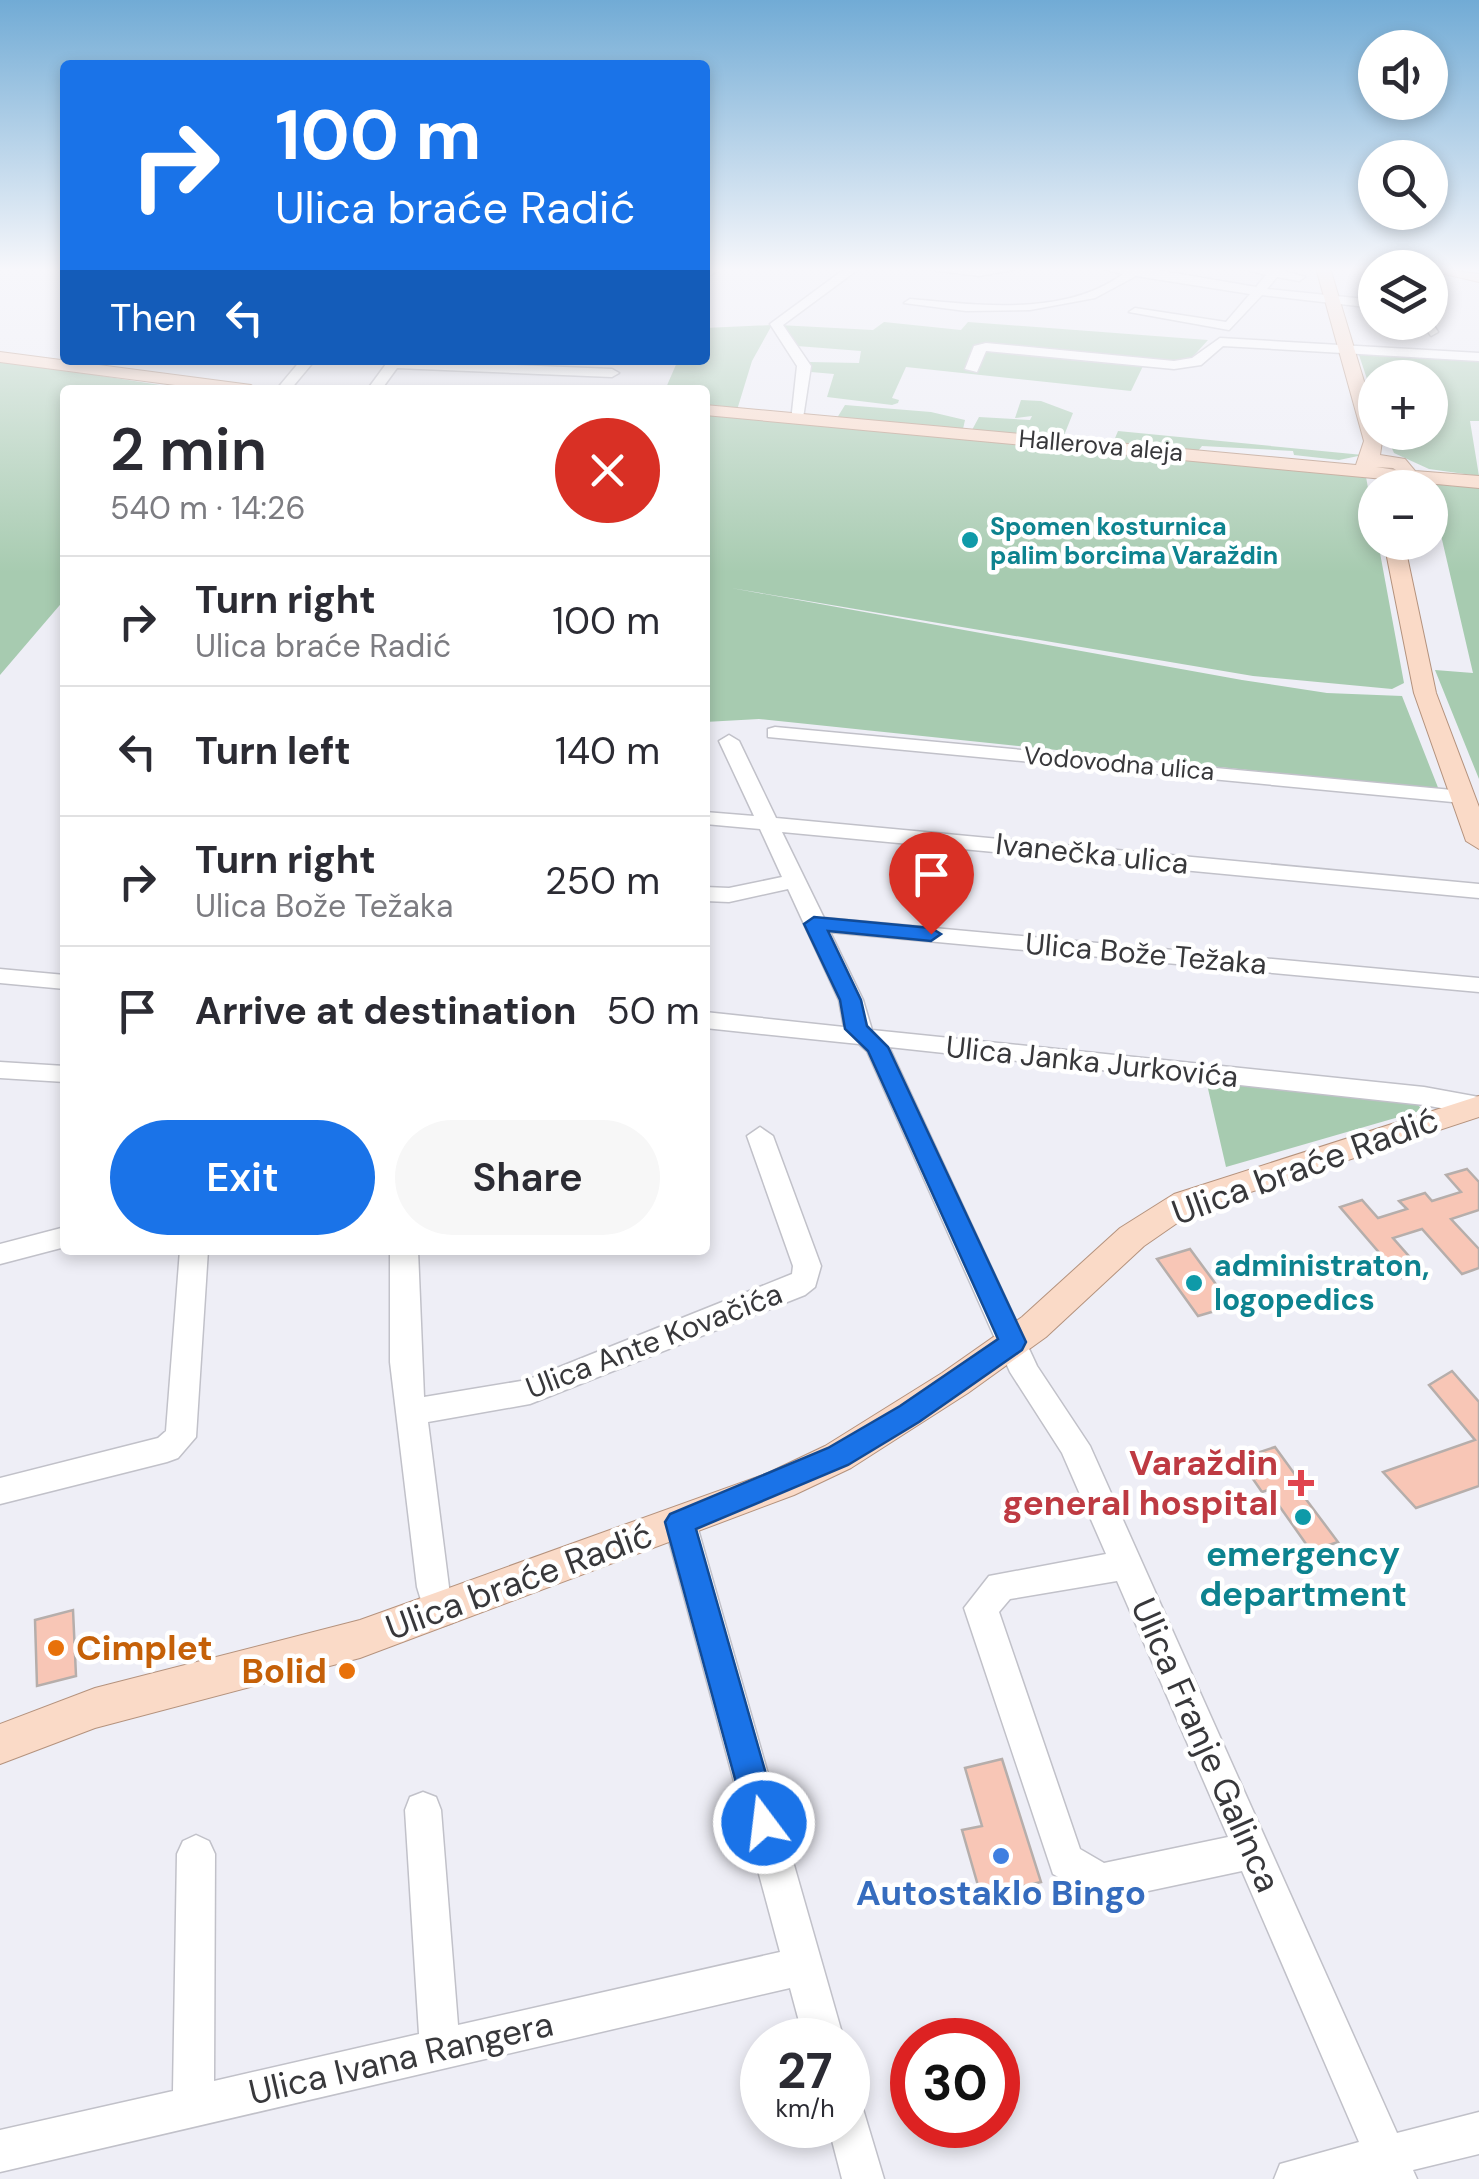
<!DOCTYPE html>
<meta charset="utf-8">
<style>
:root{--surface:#fff;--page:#f7f7f7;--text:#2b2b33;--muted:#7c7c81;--line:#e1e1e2;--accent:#1a73e8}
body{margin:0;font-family:"DM Sans",sans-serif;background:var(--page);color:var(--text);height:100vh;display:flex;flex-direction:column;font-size:38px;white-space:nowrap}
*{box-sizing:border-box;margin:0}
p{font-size:32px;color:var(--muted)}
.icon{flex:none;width:55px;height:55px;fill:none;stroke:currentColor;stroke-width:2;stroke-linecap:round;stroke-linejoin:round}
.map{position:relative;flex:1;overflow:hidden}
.side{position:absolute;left:60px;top:385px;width:650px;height:870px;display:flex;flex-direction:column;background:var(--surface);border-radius:10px;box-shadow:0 5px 15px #0003}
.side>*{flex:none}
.hud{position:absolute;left:60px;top:60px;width:650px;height:305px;border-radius:10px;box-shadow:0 5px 15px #0003;background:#1a73e8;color:#fff;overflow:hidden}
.controls{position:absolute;left:1358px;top:30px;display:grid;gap:20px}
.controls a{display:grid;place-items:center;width:90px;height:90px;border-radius:50%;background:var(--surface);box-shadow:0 5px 15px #0003;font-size:50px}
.speed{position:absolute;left:740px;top:2018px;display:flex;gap:20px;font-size:50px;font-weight:700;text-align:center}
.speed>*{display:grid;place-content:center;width:130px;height:130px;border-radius:50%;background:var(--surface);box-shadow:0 5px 15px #0003;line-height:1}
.speed small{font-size:25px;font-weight:400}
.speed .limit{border:15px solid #d22;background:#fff;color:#111}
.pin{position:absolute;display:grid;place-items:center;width:85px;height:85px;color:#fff;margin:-102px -42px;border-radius:50% 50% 50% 0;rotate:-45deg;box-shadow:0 0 10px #0007}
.pin .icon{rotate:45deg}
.me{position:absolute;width:110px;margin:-55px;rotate:345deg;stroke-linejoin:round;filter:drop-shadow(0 0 8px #0008)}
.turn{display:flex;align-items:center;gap:35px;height:210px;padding:0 50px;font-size:45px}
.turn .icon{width:130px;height:130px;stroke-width:2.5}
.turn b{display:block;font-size:70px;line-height:85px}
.then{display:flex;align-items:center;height:95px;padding:0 50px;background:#0003;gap:20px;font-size:38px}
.round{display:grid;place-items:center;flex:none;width:105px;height:105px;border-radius:52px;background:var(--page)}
.overview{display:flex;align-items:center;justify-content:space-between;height:170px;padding:0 50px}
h1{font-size:60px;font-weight:600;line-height:75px}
.cta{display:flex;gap:20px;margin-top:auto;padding:20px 50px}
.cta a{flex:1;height:115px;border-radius:60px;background:var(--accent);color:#fff;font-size:40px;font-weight:600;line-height:115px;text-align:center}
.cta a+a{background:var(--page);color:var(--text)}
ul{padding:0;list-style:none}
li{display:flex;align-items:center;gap:30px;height:130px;padding:0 50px;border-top:2px solid var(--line)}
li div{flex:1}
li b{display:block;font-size:38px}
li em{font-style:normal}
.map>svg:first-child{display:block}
</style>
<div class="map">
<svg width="1479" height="2179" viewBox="0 0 1479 2179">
<rect width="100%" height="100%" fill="#eeeef6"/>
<path fill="#a7cbb0" d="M 884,322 L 961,330 L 968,322 L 1208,340 L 1189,361 L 1143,366 L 1131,391 L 906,367 L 892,398 L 899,400 L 898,403 L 892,405 L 827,397 L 834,374 L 811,372 L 809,362 L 859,363 L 861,351 L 797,346 L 779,325 L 873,330 Z
M 772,325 L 752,361 L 737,410 L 705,407 L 705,390 L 665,390 L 678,360 L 705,360 L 705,328 Z
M 1358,352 L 1479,360 L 1479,421 L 1470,421 L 1479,476 L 1429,469 L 1394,453 L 1385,433 L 1430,432 L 1430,378 L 1375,378 L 1375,403 Z
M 0,360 L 192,390 L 65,390 L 65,599 L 0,675 Z
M 1021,400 L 1041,401 L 1073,413 L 1063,438 L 972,430 L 979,417 L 1030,420 L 1032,416 L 1015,418 Z
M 845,405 L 931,412 L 965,420 L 963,429 L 837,418 Z
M 705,413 L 1366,477 L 1404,683 L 1392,689 L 1253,676 L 731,588 L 1242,680 L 1327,693 L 1402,696 L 1439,790 L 759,719 L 705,722 Z
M 1118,431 L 1363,455 L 1339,460 L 1294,455 L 1293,451 L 1202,446 L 1198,451 L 1113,443 Z
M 1405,481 L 1479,488 L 1479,779 L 1435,670 L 1473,673 L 1430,488 L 1402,488 Z
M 1206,1080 L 1412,1099 L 1423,1110 L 1226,1167 Z"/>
<path fill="#f8c6b6" stroke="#b6aeab" stroke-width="2.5" d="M 1467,1169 L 1479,1182 L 1479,1210 L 1451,1219 L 1479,1249 L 1479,1268 L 1462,1274 L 1422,1229 L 1393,1238 L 1422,1271 L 1401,1278 L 1340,1207 L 1362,1200 L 1378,1218 L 1407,1209 L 1399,1201 L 1425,1193 L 1432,1201 L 1461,1192 L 1446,1175 Z
M 1190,1249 L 1232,1306 L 1198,1316 L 1157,1259 Z
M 1452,1371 L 1479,1402 L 1479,1486 L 1416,1508 L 1383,1472 L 1475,1440 L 1429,1385 Z
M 1275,1447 L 1299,1480 L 1293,1482 L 1338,1542 L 1311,1551 L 1268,1490 L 1262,1492 L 1239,1459 Z
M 73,1610 L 76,1676 L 37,1686 L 35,1620 Z
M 1002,1759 L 1041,1882 L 981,1896 L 962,1830 L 982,1826 L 965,1768 Z"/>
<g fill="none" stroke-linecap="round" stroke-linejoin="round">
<defs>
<path id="minor" d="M 705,268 L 710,268 L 715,272 L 705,279 Z
M 846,268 L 860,268 L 783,325 L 811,366 L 803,418 L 791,421 L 797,366 L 770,324 Z
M 915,268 L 1024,268 L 979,276 Z
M 1100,268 L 1145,268 L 1256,287 L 1266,275 L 1240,268 L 1275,268 L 1305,277 L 1299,281 L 1277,277 L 1267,289 L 1375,300 L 1375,308 L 1262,295 L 1229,330 L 1129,312 L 1135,308 L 1226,322 L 1250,294 L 1136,276 L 1095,298 L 1030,310 L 966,311 L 904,303 L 910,299 C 977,305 1065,317 1123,274 Z
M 1430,319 L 1438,332 L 1431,336 L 1421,322 L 1430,322 Z
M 1220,338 L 1479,353 L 1479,361 L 1223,346 L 1201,365 L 1174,369 L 986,351 L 977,372 L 965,369 L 974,346 L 986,343 L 1174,361 L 1192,358 Z
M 301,360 L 315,360 L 290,390 L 276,390 Z
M 389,360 L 612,369 L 619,373 L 612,377 L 397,368 L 381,390 L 367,390 Z
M 775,727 L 1463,791 L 1473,797 L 1463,803 L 768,737 L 768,729 Z
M 729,735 L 739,741 L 776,818 L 1479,884 L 1479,898 L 782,832 L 824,918 L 1479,978 L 1479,992 L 830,932 L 863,1000 L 872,1030 L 1424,1087 L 1479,1097 L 1479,1115 L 1424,1105 L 889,1047 L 1037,1366 L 1090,1446 L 1397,2133 L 1479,2112 L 1479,2154 L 1413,2170 L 1417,2179 L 1274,2179 L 1280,2164 L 1359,2142 L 1242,1871 L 1101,1901 L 1053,1874 L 964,1608 L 989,1576 L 1106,1554 L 1062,1453 L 1010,1372 L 867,1051 L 859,1044 L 705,1028 L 705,1012 L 844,1027 L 839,1000 L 788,889 L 729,902 L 705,901 L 705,887 L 729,888 L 782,877 L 760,829 L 705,824 L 705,812 L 754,816 L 719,741 ZM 1117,1581 L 1228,1837 L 1104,1863 L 1080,1849 L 999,1612 L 1010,1599 Z
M 0,969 L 65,975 L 65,989 L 0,983 Z
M 0,1062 L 65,1066 L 65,1082 L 0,1078 Z
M 760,1127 L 773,1136 L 821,1266 L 815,1287 L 805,1295 L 530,1404 L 428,1422 L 449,1587 L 457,1612 L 452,1623 L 440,1627 L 428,1623 L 417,1587 L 390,1362 L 390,1250 L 418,1250 L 424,1397 L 527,1380 L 792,1274 L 793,1266 L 747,1136 Z
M 65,1227 L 65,1247 L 0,1264 L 0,1244 Z
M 180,1250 L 208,1250 L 196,1437 L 178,1458 L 167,1462 L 0,1504 L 0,1478 L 158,1438 L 166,1431 Z
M 680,1508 L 691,1512 L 696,1522 L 844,2040 L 804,2040 L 790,1988 L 0,2172 L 0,2130 L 173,2091 L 177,1854 L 183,1841 L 196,1835 L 209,1841 L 215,1854 L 214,2081 L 419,2034 L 405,1810 L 410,1797 L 423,1792 L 436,1797 L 441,1810 L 458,2025 L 780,1952 L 664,1522 L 669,1512 Z
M 848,2103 L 863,2109 L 884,2179 L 842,2179 L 828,2125 L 848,2125 Z"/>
<path id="major" d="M 1316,268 L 1330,268 L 1375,418 L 1375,432 L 1382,441 L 1380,455 L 1405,459 L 1415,471 L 1479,476 L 1479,488 L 705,415 L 705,405 L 1356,465 L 1364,441 ZM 1376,467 L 1393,468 L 1396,470 Z
M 1430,268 L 1479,274 L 1479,282 L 1432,271 Z
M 0,352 L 251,385 L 259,390 L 213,390 L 0,362 Z
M 1384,542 L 1404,542 L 1436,693 L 1479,807 L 1479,849 L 1466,841 L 1414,693 Z
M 1479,1096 L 1479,1117 L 1196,1210 L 1144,1246 L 1046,1337 L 968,1393 L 851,1468 L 794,1495 L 360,1658 L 95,1728 L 0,1764 L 0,1724 L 95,1688 L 360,1620 L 768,1473 L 825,1446 L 942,1373 L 1022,1317 L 1120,1228 L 1174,1194 Z"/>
</defs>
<use href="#minor" stroke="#c1c1c9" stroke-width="3"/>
<use href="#major" stroke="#b4927d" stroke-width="2"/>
<use href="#minor" fill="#fff" fill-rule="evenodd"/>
<use href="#major" fill="#fadac7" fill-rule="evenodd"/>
</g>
<linearGradient id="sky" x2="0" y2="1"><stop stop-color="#71abd5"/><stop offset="0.47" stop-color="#f7f7fb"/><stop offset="1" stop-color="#f7f7fb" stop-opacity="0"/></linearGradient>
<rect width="1479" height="573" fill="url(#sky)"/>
<path fill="#1a73e8" stroke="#114b97" stroke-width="2.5" d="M 814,917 L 931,928 L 941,934 L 931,941 L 828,931 L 861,1000 L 867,1026 L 888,1047 L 1026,1342 L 1022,1350 L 919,1422 L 848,1465 L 696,1529 L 780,1823 L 775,1835 L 764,1840 L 752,1835 L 747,1823 L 665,1522 L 670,1514 L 828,1448 L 900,1406 L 998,1339 L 868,1051 L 845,1029 L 840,1000 L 804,924 Z"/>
<g fill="#0f9aa8" stroke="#fff" stroke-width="4">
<circle cx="970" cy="540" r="10"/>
<circle cx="1194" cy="1283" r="10"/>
<circle cx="1303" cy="1517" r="10"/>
</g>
<path fill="#e0444e" stroke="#fff" stroke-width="4" d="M1296 1468h10v10h10v10h-10v10h-10v-10h-10v-10h10z"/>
<g fill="#e8710a" stroke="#fff" stroke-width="4">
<circle cx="56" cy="1648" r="10"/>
<circle cx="347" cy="1671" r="10"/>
</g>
<circle fill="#3f7fe0" stroke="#fff" stroke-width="4" cx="1001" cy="1856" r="10"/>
<g text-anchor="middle" stroke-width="9" stroke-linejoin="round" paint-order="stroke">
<g font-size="25" fill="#38383b" stroke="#fff">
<text transform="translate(1101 445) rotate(5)" y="9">Hallerova aleja</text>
<text transform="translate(1119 763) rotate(5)" y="9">Vodovodna ulica</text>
</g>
<g font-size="25" font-weight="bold" fill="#0d838f" stroke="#fff" text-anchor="start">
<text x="990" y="535">Spomen kosturnica<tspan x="990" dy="29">palim borcima Varaždin</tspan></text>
</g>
<g font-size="30" fill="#38383b" stroke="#fff">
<text transform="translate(1092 854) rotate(6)" y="10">Ivanečka ulica</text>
<text transform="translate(1146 954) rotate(5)" y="10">Ulica Bože Težaka</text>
<text transform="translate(1092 1062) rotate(6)" y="10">Ulica Janka Jurkovića</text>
<text transform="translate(654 1341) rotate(-21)" y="10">Ulica Ante Kovačića</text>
</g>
<g font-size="30" font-weight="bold" fill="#0d838f" stroke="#fff" text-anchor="start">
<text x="1214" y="1276">administraton,<tspan x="1214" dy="34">logopedics</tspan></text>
</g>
<g font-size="35" fill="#38383b" stroke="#fff">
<text transform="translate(1305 1166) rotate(-20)" y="12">Ulica braće Radić</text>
<text transform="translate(519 1581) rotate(-20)" y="12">Ulica braće Radić</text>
<text transform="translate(1206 1745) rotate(66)" y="12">Ulica Franje Galinca</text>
<text transform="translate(401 2058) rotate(-13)" y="12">Ulica Ivana Rangera</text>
</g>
<g font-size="35" font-weight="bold" fill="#be3a42" stroke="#fff" text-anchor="end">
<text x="1278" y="1475">Varaždin<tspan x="1278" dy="40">general hospital</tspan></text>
</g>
<g font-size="35" font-weight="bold" fill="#0d838f" stroke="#fff">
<text x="1303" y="1566">emergency<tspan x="1303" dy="40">department</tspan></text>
</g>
<g font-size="35" font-weight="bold" fill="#c56008" stroke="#fff" text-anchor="start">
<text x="76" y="1660">Cimplet</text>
<text x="327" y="1683" text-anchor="end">Bolid</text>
</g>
<g font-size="35" font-weight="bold" fill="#366cbe" stroke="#fff">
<text x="1001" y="1905">Autostaklo Bingo</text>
</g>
</g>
</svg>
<div class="controls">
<a><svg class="icon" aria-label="sound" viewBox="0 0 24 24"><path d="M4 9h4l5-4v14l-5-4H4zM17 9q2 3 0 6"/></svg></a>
<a><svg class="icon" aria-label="search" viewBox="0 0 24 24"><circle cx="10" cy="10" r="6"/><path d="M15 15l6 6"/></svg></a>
<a><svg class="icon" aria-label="layers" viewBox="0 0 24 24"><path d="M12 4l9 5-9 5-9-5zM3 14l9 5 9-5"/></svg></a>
<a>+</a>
<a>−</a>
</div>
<div class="speed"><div>27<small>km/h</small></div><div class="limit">30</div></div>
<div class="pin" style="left:931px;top:934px;background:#d93025"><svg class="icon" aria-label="arrive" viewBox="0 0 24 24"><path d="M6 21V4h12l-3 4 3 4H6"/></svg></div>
<svg class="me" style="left:764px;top:1823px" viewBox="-20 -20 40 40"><circle r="17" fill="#1a73e8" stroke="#fff" stroke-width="3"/><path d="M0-11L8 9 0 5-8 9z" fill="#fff"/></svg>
<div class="hud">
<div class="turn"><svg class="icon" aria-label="right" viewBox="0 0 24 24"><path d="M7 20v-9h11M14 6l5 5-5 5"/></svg><div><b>100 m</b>Ulica braće Radić</div></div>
<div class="then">Then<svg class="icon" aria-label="left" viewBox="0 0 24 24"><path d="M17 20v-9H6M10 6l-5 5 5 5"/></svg></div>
</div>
<section class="side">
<div class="overview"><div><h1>2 min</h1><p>540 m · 14:26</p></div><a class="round" style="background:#d93025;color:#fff"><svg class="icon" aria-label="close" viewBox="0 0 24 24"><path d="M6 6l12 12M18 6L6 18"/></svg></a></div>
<ul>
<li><svg class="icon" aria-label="right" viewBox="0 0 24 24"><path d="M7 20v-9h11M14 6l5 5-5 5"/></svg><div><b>Turn right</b><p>Ulica braće Radić</p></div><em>100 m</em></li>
<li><svg class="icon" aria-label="left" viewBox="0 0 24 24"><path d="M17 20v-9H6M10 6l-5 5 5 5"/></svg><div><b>Turn left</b></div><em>140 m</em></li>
<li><svg class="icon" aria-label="right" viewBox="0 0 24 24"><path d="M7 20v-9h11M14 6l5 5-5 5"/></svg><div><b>Turn right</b><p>Ulica Bože Težaka</p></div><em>250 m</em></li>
<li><svg class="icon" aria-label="arrive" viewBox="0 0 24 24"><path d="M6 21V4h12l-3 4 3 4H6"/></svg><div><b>Arrive at destination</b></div><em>50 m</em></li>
</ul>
<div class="cta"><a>Exit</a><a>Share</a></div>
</section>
</div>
